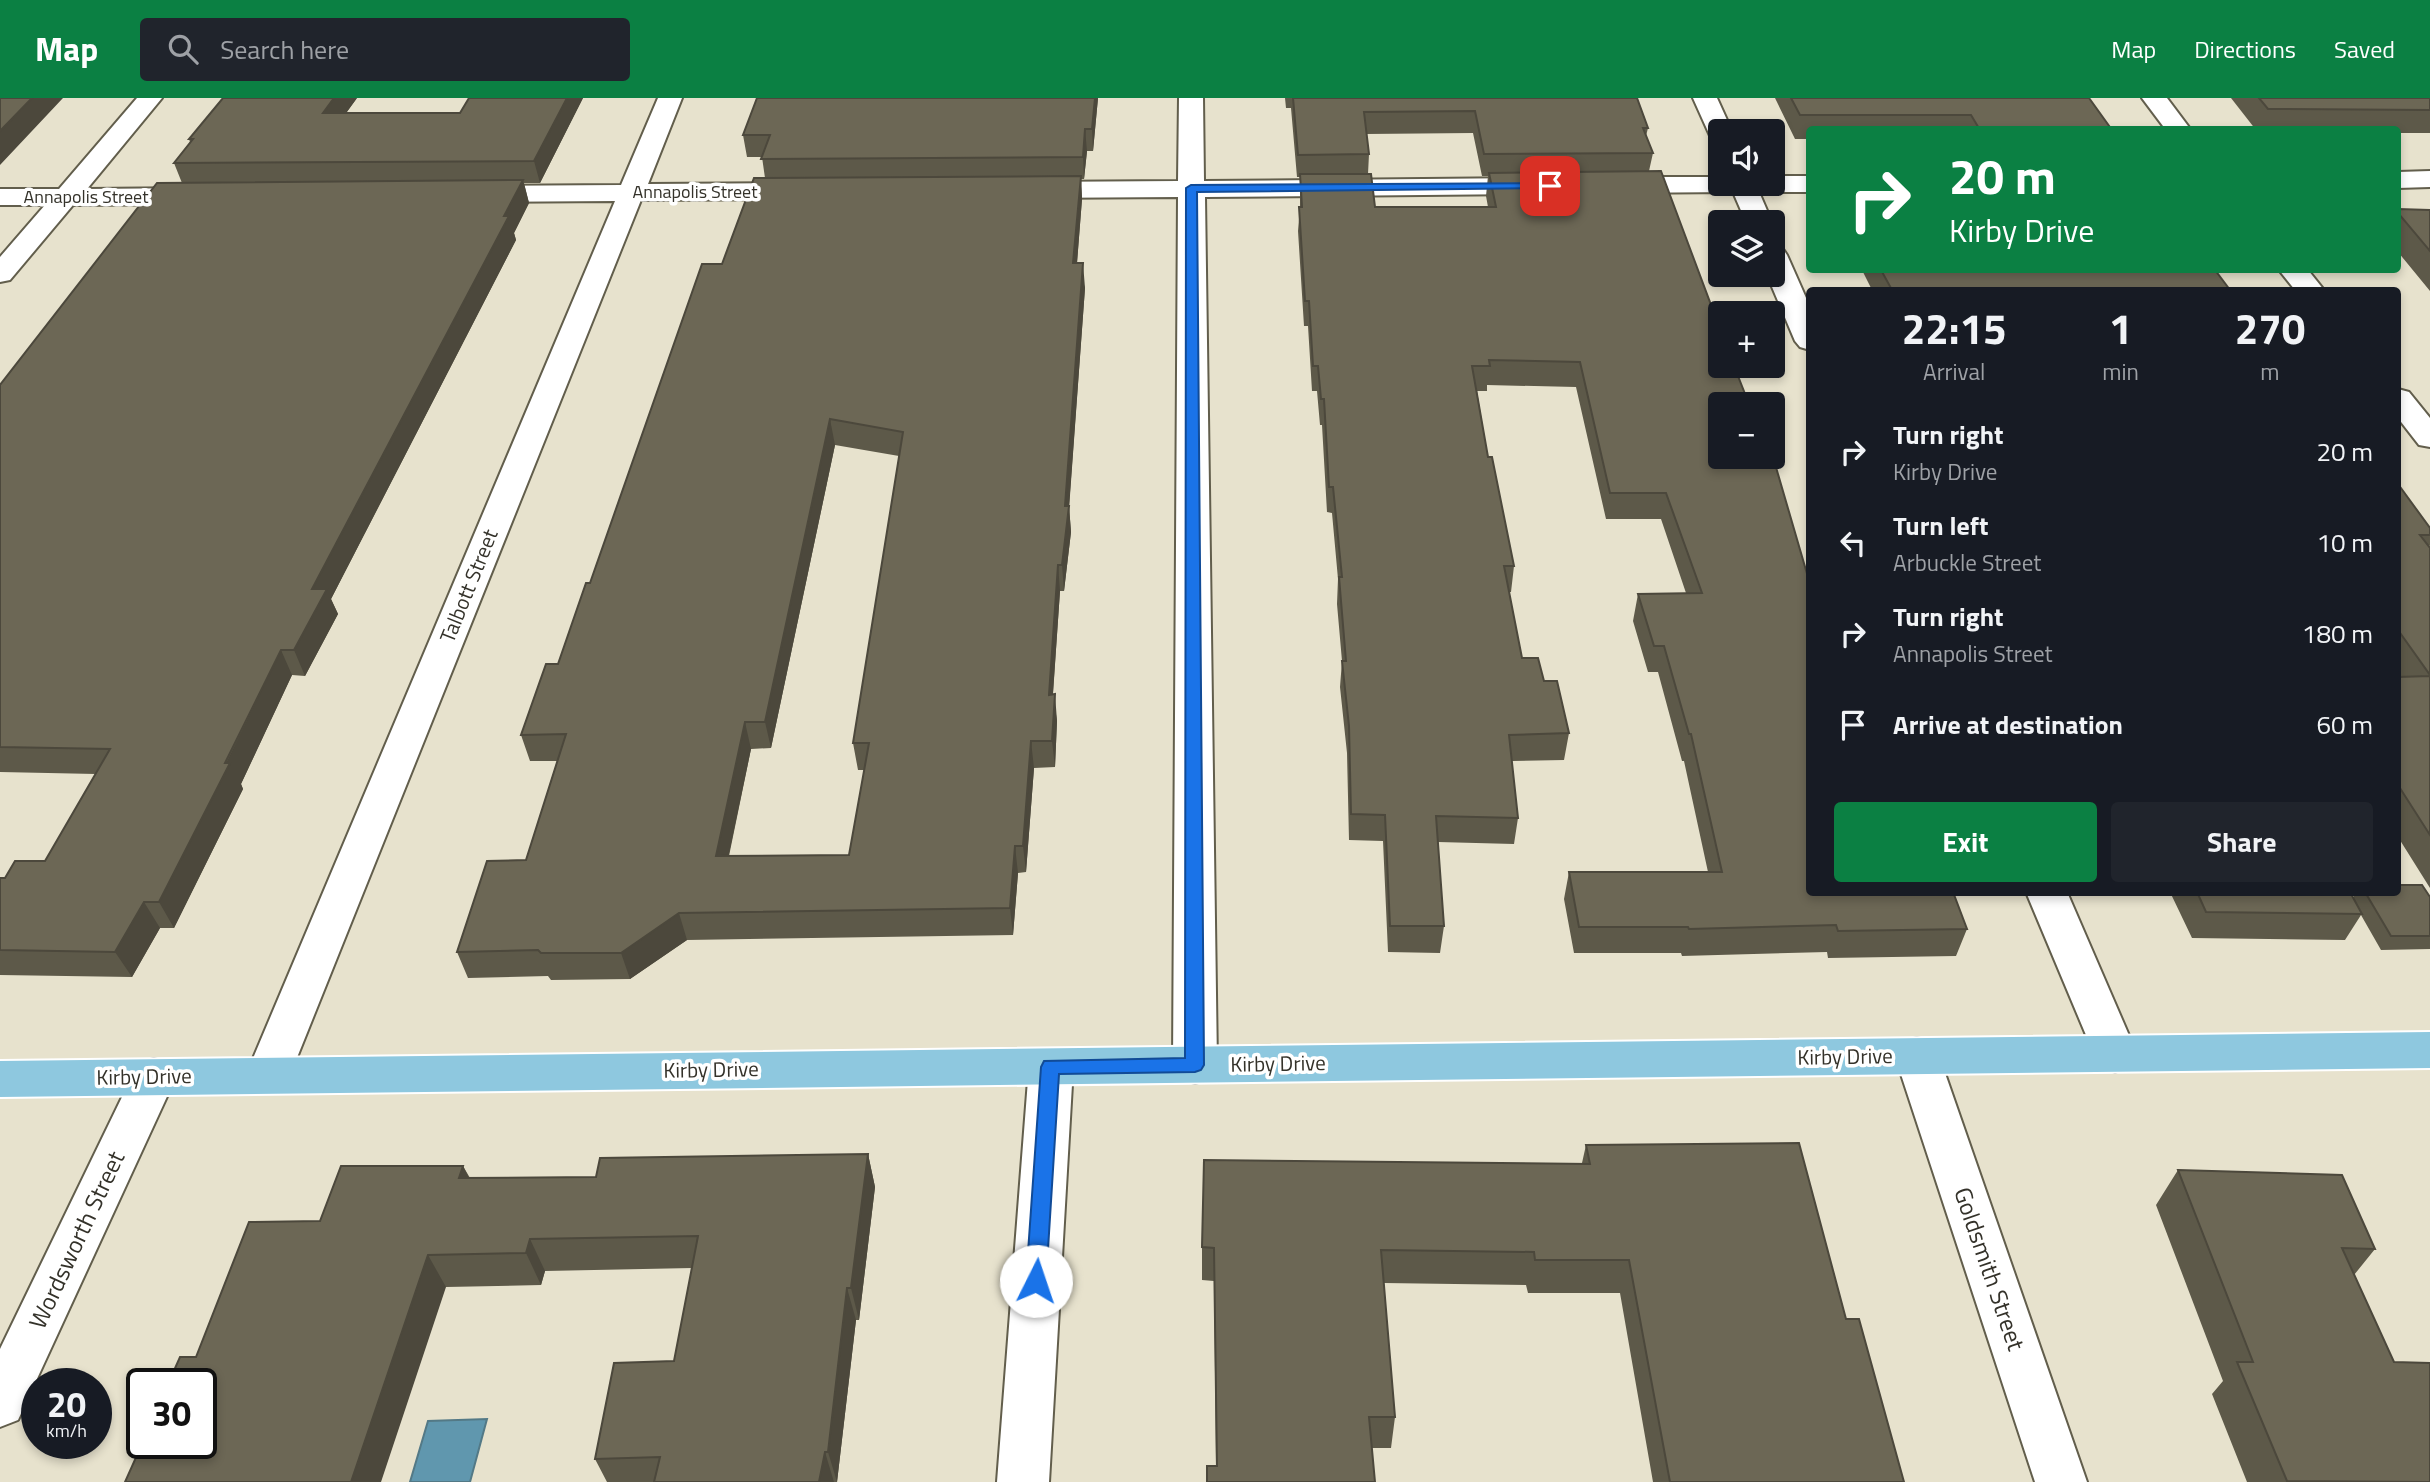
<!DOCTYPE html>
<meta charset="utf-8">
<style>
:root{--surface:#171b24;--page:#20242c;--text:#f1f3f6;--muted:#9ea1a6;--accent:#0b8043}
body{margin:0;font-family:"Titillium Web",sans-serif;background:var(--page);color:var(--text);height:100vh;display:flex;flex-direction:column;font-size:26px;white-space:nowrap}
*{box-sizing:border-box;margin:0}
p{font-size:23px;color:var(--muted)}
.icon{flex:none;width:38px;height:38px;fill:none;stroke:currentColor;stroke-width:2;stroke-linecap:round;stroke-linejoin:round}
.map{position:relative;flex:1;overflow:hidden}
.drawer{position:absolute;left:1806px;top:189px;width:595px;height:609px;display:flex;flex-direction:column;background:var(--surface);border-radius:7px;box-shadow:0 4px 10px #0003}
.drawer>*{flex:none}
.guide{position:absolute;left:1806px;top:28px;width:595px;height:147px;border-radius:7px;box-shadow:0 4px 10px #0003;background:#0b8043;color:#fff;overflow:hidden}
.tools{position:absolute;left:1708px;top:21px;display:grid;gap:14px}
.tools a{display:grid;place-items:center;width:77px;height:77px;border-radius:7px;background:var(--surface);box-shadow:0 4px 10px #0003;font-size:35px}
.speed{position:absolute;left:21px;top:1270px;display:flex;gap:14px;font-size:35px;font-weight:700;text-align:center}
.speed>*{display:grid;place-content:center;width:91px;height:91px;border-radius:50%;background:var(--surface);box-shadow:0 4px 10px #0003;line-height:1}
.speed small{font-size:18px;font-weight:400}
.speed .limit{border:4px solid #111;border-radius:10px;background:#fff;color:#111}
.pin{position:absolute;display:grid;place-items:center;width:60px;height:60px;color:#fff;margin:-30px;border-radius:14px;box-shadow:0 4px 10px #0006}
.me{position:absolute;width:77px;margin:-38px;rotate:4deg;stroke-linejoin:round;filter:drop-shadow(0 0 5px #0008)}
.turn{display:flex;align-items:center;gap:24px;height:147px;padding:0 28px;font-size:32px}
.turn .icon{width:91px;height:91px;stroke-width:2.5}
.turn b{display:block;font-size:49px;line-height:60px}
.eta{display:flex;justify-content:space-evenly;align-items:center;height:119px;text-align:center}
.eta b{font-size:42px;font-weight:700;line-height:49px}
.cta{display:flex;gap:14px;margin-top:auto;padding:14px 28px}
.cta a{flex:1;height:80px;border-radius:7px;background:var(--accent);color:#fff;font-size:28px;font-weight:700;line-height:80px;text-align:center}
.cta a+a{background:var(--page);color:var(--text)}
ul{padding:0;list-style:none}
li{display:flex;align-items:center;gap:21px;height:91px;padding:0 28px}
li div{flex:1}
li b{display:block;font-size:26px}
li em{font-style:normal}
header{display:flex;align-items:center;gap:42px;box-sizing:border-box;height:98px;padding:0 35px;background:var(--accent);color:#fff}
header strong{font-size:33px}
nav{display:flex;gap:38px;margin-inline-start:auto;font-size:24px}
.search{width:490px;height:63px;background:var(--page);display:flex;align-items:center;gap:18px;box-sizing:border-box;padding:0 24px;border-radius:7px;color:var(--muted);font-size:26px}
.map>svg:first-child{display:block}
</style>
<header>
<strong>Map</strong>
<div class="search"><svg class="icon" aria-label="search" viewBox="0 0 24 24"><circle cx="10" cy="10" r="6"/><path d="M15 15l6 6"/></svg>Search here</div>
<nav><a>Map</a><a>Directions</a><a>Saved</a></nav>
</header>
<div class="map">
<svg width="2430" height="1384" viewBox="0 0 2430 1384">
<rect width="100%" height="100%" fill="#e7e2cd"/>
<path fill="#6097ae" stroke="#537986" stroke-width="2" d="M 487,1321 L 470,1384 L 410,1384 L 428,1323 Z"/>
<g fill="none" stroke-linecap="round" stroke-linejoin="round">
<defs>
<path id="minor" d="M 137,0 L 162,0 L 87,91 L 197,90 L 206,92 L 210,98 L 206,104 L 197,106 L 73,107 L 10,182 L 0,184 L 0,159 L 45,107 L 0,107 L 0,91 L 59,91 Z
M 658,0 L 682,0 L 648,86 L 799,85 L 808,87 L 812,93 L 808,99 L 799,101 L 641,102 L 290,977 L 284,990 L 268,995 L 252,990 L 246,977 L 615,103 L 475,104 L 466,102 L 462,96 L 466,90 L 475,88 L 621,87 Z
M 1179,0 L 1203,0 L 1204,83 L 1538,80 L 1547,82 L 1551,88 L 1547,94 L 1538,96 L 1205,99 L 1217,967 L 1211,980 L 1195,985 L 1179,980 L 1173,967 L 1178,99 L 1031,100 L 1022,98 L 1018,92 L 1022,86 L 1031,84 L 1178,83 Z
M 1693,0 L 1717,0 L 1732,33 L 1720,33 L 1720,42 L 1711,40 Z
M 2142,0 L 2167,0 L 2191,32 L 2166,32 Z
M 2430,73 L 2430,89 L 2398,90 L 2398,74 Z
M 1773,78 L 1810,78 L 1810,94 L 1759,94 L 1772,124 L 1746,124 L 1733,94 L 1612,95 L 1603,93 L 1599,87 L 1603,81 L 1612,79 L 1720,79 L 1720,86 L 1773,86 Z
M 1773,149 L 1783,151 L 1787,157 L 1810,209 L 1810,252 L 1800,249 L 1795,243 L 1767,177 L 1773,177 Z
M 2279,172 L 2308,172 L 2324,192 L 2295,192 Z
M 2398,291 L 2409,294 L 2430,320 L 2430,349 L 2419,347 L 2398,320 Z
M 2026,794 L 2067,794 L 2137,956 L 2131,968 L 2115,974 L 2099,968 Z
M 1917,940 L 1933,945 L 1939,958 L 2087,1384 L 2035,1384 L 1895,958 L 1901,945 Z
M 1051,951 L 1067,956 L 1073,969 L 1049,1384 L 997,1384 L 1029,969 L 1035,956 Z
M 154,961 L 170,966 L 176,979 L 18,1322 L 0,1329 L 0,1251 L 138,966 Z"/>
<path id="major" d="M 2430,934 L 2430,970 L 0,999 L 0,963 Z"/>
</defs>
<use href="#minor" stroke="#625e4c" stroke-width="4"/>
<use href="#major" stroke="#fff" stroke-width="4"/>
<use href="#minor" fill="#fff" fill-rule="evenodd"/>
<use href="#major" fill="#8ec8df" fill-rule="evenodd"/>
</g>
<path fill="#5d5949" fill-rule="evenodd" d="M 357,0 L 346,15 L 460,15 L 469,0 L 583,0 L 540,85 L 524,85 L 529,105 L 514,135 L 516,142 L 331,501 L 338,516 L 305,578 L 292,577 L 241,686 L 243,691 L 174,830 L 160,830 L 132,879 L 0,877 L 0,780 L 5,780 L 45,763 L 96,676 L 0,674 L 0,287 L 182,85 L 174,65 L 190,44 L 189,41 Z
M 757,0 L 1098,0 L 1093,53 L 1087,53 L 1084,81 L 1081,81 L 1082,101 L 1077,165 L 1085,190 L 1069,408 L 1071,434 L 1064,493 L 1060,493 L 1053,596 L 1057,623 L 1055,669 L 1034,670 L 1026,774 L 1018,775 L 1013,837 L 687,842 L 630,881 L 551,882 L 548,878 L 468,880 L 457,854 L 526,762 L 557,663 L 530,663 L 521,637 L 558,566 L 590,485 L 722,166 L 765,80 L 762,59 L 747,59 L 743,37 ZM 835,347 L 899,358 L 853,645 L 858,672 L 864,672 L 849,757 L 729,758 L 751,651 L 771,650 Z
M 1285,0 L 1637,0 L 1648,30 L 1646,38 L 1653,55 L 1649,73 L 1810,794 L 1967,831 L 1956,858 L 1828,860 L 1827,854 L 1682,858 L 1681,855 L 1574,855 L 1564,801 L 1569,774 L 1708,774 L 1684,663 L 1682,663 L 1658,574 L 1648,574 L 1633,523 L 1638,496 L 1686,495 L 1661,421 L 1606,421 L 1576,289 L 1487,287 L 1487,293 L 1477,293 L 1488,359 L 1514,468 L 1511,494 L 1509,494 L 1522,560 L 1544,583 L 1569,635 L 1564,662 L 1512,663 L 1518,720 L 1514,746 L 1438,744 L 1444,828 L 1440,855 L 1388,854 L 1383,743 L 1349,742 L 1347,655 L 1340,589 L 1342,563 L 1337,506 L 1338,481 L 1332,415 L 1327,414 L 1322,327 L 1320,327 L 1317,293 L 1312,293 L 1308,228 L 1304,228 L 1298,133 L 1300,109 L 1300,79 L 1297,79 L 1291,10 L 1286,10 ZM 1473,35 L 1482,78 L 1488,78 L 1486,98 L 1488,109 L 1375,109 L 1368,76 L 1369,56 L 1366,36 Z
M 1775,0 L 2089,0 L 2112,32 L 1810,32 L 1810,41 L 1795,41 Z
M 2231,0 L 2430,0 L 2430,35 L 2398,35 L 2398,32 L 2256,32 Z
M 2398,111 L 2430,112 L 2430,193 L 2398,154 Z
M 1862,172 L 2215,172 L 2230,192 L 1872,192 Z
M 2398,386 L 2430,430 L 2430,447 L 2429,449 L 2430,450 L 2430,790 L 2398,739 Z
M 2170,794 L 2350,794 L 2353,800 L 2356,794 L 2398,794 L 2430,799 L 2430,851 L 2381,852 L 2361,817 L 2345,842 L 2192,840 Z
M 1586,1047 L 1846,1221 L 1904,1384 L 1653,1384 L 1620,1195 L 1528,1195 L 1526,1187 L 1384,1185 L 1395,1319 L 1391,1350 L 1372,1350 L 1216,1368 L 1214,1183 L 1202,1182 L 1202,1149 L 1582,1065 Z
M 868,1056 L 875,1089 L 859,1222 L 856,1222 L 837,1384 L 607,1384 L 595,1361 L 674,1263 L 692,1170 L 545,1173 L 541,1187 L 446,1189 L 196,1259 L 320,1123 L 463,1068 L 470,1080 L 596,1079 Z
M 2178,1072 L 2375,1151 L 2354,1177 L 2394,1264 L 2430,1384 L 2247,1384 L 2212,1296 L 2223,1283 L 2156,1107 Z"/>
<path fill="#4c483c" d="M 32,0 L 63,0 L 0,67 L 0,33 Z
M 334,0 L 357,0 L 331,36 L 323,15 Z
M 567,0 L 583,0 L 540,85 L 534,63 Z
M 1095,0 L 1098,0 L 1093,53 L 1092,31 Z
M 1085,31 L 1087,53 L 1084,81 L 1083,59 Z
M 1081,78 L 1082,101 L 1075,190 L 1073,165 Z
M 523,82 L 529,105 L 514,135 L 516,142 L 331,501 L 338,516 L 305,578 L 294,552 L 312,491 Z
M 1083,165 L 1085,190 L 1069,411 L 1069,408 L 1071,434 L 1064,493 L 1062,467 L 1065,408 Z
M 830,321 L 835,347 L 771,650 L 765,624 Z
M 1058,467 L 1060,493 L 1051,623 L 1049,597 Z
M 281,552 L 292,577 L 241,686 L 243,691 L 174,830 L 159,804 Z
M 1055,596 L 1057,623 L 1055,669 L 1052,643 Z
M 745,624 L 751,651 L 723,784 L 716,758 Z
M 1031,643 L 1034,670 L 1026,774 L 1023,748 Z
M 1015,748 L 1018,775 L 1013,837 L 1010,810 Z
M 144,804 L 160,830 L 132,879 L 115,854 Z
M 679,815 L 687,842 L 630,881 L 621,855 Z
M 868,1056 L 875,1089 L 859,1222 L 851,1190 Z
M 463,1068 L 479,1100 L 459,1080 Z
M 530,1141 L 545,1173 L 541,1187 L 526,1155 Z
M 428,1157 L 446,1189 L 381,1384 L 351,1384 Z
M 847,1190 L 856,1222 L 837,1384 L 828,1354 Z
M 825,1354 L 834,1384 L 819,1384 Z"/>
<path fill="#6c6755" stroke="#4c483c" stroke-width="2" fill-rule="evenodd" d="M 0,0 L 32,0 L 0,33 Z
M 223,0 L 334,0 L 323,15 L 460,15 L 469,0 L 567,0 L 534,63 L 174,65 L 193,41 L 189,41 Z
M 757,0 L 1095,0 L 1092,31 L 1085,31 L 1083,59 L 761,61 L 770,37 L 743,37 Z
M 1293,0 L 1637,0 L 1648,30 L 1643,30 L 1653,55 L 1484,56 L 1475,13 L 1364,14 L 1369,56 L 1298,57 Z
M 1791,0 L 2089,0 L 2112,32 L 1980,32 L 1971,17 L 1800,17 Z
M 2259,0 L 2430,0 L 2430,12 L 2268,11 Z
M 1661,73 L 1720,231 L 1720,268 L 1734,268 L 1749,306 L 1720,306 L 1720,359 L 1773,359 L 1808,479 L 1810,479 L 1810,794 L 1953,794 L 1967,831 L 1838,833 L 1836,827 L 1689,831 L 1688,829 L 1579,829 L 1569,774 L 1722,774 L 1691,636 L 1689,636 L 1664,548 L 1654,548 L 1638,496 L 1702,495 L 1666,395 L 1610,395 L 1580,264 L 1489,262 L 1490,268 L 1472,268 L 1488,359 L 1492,359 L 1514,468 L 1504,468 L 1522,560 L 1538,560 L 1544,583 L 1557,583 L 1569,635 L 1509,637 L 1518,720 L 1436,718 L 1444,828 L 1390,828 L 1385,717 L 1351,716 L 1349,628 L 1342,563 L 1346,563 L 1339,479 L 1342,479 L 1333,389 L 1329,389 L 1324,301 L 1321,301 L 1318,268 L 1313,268 L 1309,203 L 1305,203 L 1299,109 L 1302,109 L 1300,76 L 1371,76 L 1375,109 L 1496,109 L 1489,75 Z
M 1081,78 L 1073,165 L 1083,165 L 1065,408 L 1069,408 L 1062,467 L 1058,467 L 1049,597 L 1055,596 L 1052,643 L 1031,643 L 1023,748 L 1015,748 L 1010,810 L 679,815 L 621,855 L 541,855 L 538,852 L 457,854 L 487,763 L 526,762 L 566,636 L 521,637 L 546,566 L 558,566 L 586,485 L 590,485 L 702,166 L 722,166 L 754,80 ZM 830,321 L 903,334 L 853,645 L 869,645 L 849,757 L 716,758 L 745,624 L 765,624 Z
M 523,82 L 504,118 L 509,118 L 312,491 L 327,491 L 294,552 L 281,552 L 225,665 L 230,665 L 159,804 L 144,804 L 115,854 L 0,852 L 0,780 L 5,780 L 15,763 L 45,763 L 110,651 L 0,649 L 0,287 L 157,85 Z
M 2398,111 L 2430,112 L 2430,153 L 2398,115 Z
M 1881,172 L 2215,172 L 2230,192 L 1892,192 Z
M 2398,386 L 2430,430 L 2430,437 L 2420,437 L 2430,450 L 2430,577 L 2398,532 Z
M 2430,578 L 2430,737 L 2398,687 L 2398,579 Z
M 2398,787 L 2422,787 L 2430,799 L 2430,838 L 2391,838 L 2365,794 L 2398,794 Z
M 2197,794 L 2350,794 L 2362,816 L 2206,814 Z
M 1799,1045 L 1846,1221 L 1859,1221 L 1904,1384 L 1670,1384 L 1629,1162 L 1535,1162 L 1534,1154 L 1381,1152 L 1395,1319 L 1369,1319 L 1375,1384 L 1207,1384 L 1207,1368 L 1217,1368 L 1214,1150 L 1202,1149 L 1204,1062 L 1590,1066 L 1586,1047 Z
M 868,1056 L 851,1190 L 847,1190 L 828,1354 L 825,1354 L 819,1384 L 654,1384 L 660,1359 L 595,1361 L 614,1265 L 674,1263 L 698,1138 L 530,1141 L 526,1155 L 428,1157 L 351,1384 L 125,1384 L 142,1346 L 201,1346 L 201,1286 L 168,1286 L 180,1259 L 196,1259 L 249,1124 L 320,1123 L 341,1068 L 463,1068 L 459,1080 L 596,1079 L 600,1060 Z
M 2178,1072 L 2342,1077 L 2375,1151 L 2342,1150 L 2394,1264 L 2430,1265 L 2430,1384 L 2287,1383 L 2237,1264 L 2253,1264 Z"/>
<path fill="#1a73e8" stroke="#114b97" stroke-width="2" d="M 1550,85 L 1555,88 L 1553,90 L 1197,94 L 1204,967 L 1201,972 L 1195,974 L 1059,976 L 1046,1183 L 1043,1189 L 1036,1192 L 1029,1189 L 1026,1183 L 1041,969 L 1044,963 L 1185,960 L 1186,90 L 1191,87 Z"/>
<g text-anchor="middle" stroke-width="7" stroke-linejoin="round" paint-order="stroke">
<g font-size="18" fill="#34322a" stroke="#fff">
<text x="695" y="100">Annapolis Street</text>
<text x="86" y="105">Annapolis Street</text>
</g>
<g font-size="21" fill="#34322a" stroke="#fff">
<text transform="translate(469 488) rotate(-68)" y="7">Talbott Street</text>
<text transform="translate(1845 959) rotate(-1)" y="7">Kirby Drive</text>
<text transform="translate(1278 966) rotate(-1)" y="7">Kirby Drive</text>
<text transform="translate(711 972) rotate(-1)" y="7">Kirby Drive</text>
<text transform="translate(144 979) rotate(-1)" y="7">Kirby Drive</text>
</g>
<g font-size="24" fill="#34322a" stroke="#fff">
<text transform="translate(77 1142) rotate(-65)" y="8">Wordsworth Street</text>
<text transform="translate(1989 1171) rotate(71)" y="8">Goldsmith Street</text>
</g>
</g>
</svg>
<div class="tools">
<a><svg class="icon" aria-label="sound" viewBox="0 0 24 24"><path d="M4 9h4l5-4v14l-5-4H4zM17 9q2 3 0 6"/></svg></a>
<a><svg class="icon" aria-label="layers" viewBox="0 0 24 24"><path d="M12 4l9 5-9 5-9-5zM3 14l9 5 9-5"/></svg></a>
<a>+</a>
<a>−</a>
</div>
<div class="speed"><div>20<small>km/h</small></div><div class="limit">30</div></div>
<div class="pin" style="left:1550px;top:88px;background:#d93025"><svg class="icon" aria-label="arrive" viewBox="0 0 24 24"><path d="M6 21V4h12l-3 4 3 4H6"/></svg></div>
<svg class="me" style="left:1036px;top:1183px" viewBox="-20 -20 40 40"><circle r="19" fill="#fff"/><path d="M0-13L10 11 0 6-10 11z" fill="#1a73e8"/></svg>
<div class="guide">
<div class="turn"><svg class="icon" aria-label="right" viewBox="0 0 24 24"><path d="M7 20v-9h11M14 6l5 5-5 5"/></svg><div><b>20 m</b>Kirby Drive</div></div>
</div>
<section class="drawer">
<div class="eta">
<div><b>22:15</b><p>Arrival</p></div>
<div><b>1</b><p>min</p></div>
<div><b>270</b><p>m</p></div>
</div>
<ul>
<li><svg class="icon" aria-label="right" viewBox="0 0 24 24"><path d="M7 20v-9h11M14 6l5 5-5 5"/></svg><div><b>Turn right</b><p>Kirby Drive</p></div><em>20 m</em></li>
<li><svg class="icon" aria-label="left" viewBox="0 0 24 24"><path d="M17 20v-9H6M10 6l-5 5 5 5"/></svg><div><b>Turn left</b><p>Arbuckle Street</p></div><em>10 m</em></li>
<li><svg class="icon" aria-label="right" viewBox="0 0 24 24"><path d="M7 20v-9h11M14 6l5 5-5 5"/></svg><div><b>Turn right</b><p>Annapolis Street</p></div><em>180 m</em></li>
<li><svg class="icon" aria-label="arrive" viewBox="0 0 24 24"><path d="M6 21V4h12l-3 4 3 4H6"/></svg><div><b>Arrive at destination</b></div><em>60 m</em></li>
</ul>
<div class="cta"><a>Exit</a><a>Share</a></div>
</section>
</div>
